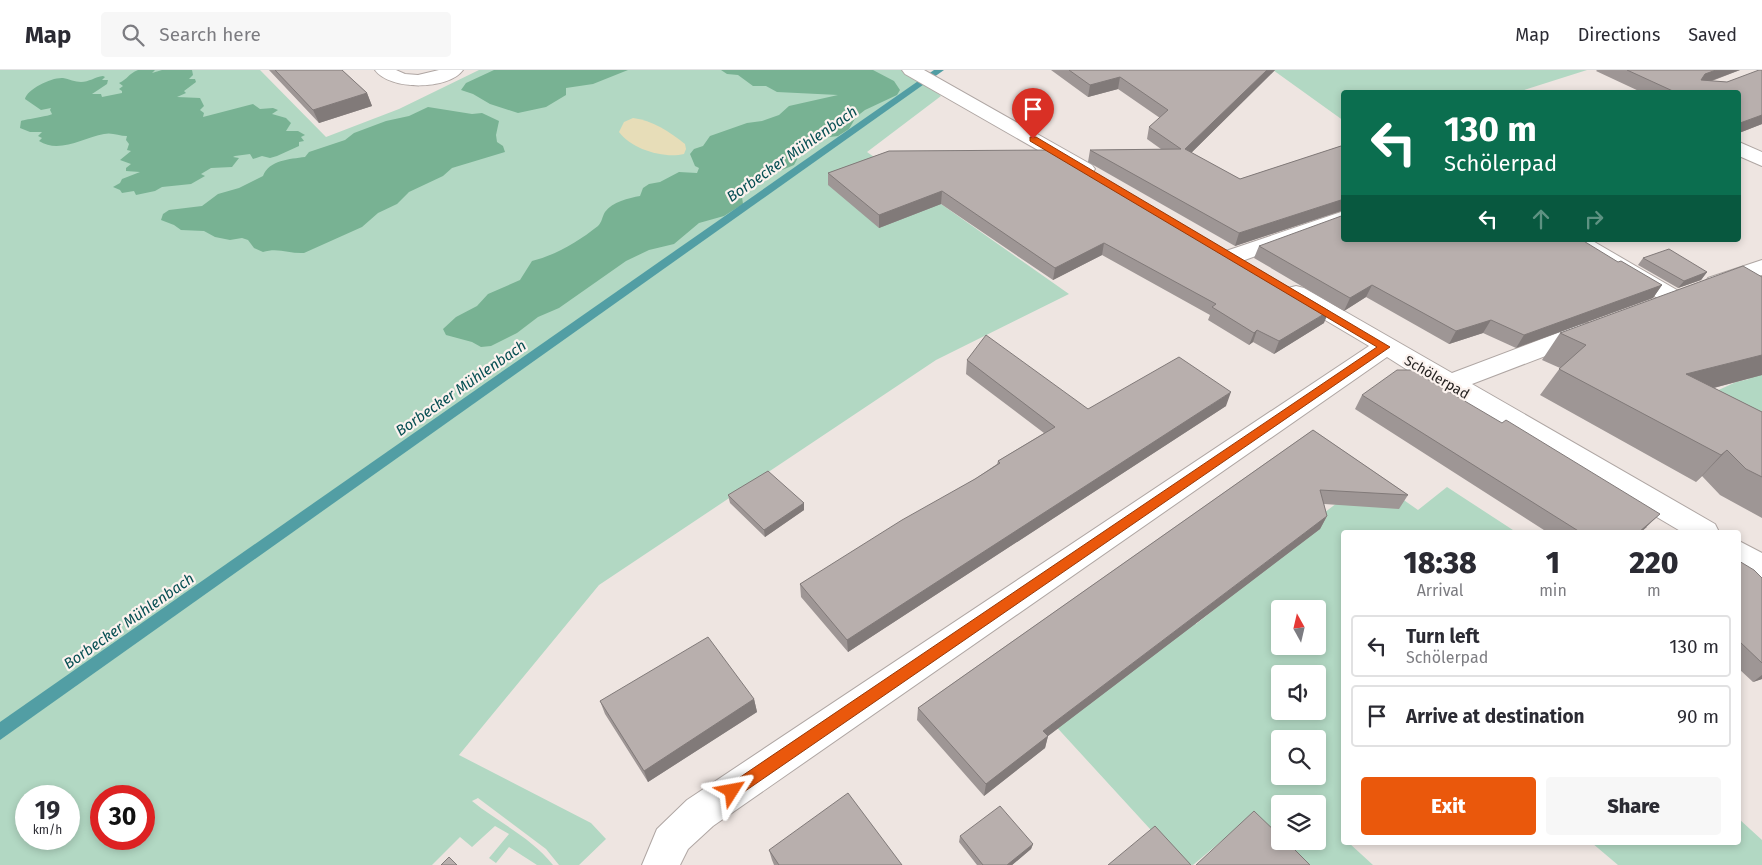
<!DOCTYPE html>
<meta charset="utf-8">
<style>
:root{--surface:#fff;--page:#f7f7f7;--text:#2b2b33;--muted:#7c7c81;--line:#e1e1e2;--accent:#ea580c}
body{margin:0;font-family:"Fira Sans",sans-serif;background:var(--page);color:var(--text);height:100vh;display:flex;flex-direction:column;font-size:19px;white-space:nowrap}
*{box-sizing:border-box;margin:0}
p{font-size:16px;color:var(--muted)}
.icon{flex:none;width:28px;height:28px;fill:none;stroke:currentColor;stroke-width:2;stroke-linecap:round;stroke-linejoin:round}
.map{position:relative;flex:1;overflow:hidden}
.side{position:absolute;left:1341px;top:460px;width:400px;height:315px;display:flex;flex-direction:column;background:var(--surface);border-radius:5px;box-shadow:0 2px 8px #0003}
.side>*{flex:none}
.hud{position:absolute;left:1341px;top:20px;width:400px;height:152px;border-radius:5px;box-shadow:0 2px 8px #0003;background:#0b6e4f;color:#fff;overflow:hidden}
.needle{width:32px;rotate:352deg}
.controls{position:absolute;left:1271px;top:530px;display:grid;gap:10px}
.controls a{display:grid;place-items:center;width:55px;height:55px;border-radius:5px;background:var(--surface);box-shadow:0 2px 8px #0003;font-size:25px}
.speed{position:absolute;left:15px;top:715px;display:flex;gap:10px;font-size:25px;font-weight:700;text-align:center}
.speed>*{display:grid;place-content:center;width:65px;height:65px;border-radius:50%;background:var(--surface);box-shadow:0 2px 8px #0003;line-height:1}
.speed small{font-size:12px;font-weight:400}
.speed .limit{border:8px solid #d22;background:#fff;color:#111}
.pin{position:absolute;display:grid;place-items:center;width:42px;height:42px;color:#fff;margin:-51px -21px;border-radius:50% 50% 50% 0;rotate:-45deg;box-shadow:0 0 5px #0007}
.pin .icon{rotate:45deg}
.me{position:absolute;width:55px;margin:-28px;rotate:56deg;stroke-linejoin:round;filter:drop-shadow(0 0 4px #0008)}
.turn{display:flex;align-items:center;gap:18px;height:105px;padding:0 20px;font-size:22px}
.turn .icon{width:65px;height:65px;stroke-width:2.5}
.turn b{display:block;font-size:35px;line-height:42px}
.lanes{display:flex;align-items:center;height:48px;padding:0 20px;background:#0003;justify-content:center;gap:25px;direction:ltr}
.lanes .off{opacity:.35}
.eta{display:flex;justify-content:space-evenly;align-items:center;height:85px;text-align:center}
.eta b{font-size:30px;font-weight:800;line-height:35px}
.action{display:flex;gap:10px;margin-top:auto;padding:10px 20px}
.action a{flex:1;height:58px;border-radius:5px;background:var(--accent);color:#fff;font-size:20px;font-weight:800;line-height:58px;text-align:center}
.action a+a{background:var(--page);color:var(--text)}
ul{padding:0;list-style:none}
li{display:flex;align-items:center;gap:15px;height:62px;margin:0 10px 8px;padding:0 10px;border:2px solid var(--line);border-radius:5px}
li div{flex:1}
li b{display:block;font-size:19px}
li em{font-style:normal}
header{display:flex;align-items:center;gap:30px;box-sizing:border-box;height:70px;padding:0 25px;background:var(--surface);border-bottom:1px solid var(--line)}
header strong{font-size:24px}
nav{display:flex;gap:28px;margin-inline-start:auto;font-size:18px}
.search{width:350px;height:45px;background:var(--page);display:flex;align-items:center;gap:12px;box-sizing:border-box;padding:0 18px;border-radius:5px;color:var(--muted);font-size:19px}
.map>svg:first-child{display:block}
</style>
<header>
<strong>Map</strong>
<div class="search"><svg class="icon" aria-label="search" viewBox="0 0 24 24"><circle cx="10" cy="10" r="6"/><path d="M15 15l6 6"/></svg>Search here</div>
<nav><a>Map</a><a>Directions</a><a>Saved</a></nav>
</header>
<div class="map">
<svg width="1762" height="795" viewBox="0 0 1762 795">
<rect width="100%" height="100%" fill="#eee5e1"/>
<path fill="#b2d8c3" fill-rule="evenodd" d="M 0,0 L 260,0 L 326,67 L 399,39 L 479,0 L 909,0 L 941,26 L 867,82 L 1069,224 L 936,290 L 599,515 L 459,685 L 591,753 L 606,769 L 579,795 L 559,795 L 546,779 L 478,728 L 472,731 C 499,753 531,767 553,795 L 537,795 L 509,777 L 496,793 L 489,788 L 509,764 L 495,756 L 472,777 L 460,767 L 432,795 L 0,795 ZM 26,726 L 69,726 L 69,769 L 26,769 ZM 101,726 L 144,726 L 144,769 L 101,769 Z
M 1273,0 L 1587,0 L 1518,22 L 1344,22 L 1344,51 Z
M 1762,291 L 1762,364 L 1699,329 L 1736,312 L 1749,309 Z
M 1371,407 L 1418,440 L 1447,417 L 1516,462 L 1344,462 L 1344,772 L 1349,773 L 1373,795 L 1300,795 L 1250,747 L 1193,795 L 1183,795 L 1051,651 L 1188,547 L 1196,554 L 1221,534 L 1214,527 ZM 1280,539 L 1318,539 L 1318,576 L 1280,576 ZM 1280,604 L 1318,604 L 1318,641 L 1280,641 ZM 1280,669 L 1318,669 L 1318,706 L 1280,706 ZM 1280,734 L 1318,734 L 1318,771 L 1280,771 Z
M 1739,749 L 1762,770 L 1762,795 L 1618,795 L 1592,773 L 1739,772 Z"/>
<path fill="#78b293" d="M 138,0 L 155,0 L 152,3 L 162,0 L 192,0 L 193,5 L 189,9 L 195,9 L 196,12 L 184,21 L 186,23 L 177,27 L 200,28 L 204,36 L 200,40 L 204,43 L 203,47 L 253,34 L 260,39 L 273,38 L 278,40 L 272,44 L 286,48 L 291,53 L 286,61 L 298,61 L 305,65 L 301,67 L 304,71 L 299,72 L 299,76 L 277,86 L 270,88 L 262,86 L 253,89 L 250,84 L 235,86 L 233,87 L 239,88 L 232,97 L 211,98 L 201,104 L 205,106 L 191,114 L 162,117 L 155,121 L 136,125 L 134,121 L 122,123 L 120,120 L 113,117 L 120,113 L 122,109 L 140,102 L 126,101 L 126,98 L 131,94 L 120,90 L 131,81 L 127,80 L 129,74 L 126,70 L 127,66 C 119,66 112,62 104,64 C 83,68 59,84 39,71 L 42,68 L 38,66 L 42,62 L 30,62 L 20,58 L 21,51 C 27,49 50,46 52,44 L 50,40 L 51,38 L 41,40 L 25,29 C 27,19 52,7 63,8 C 69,9 75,12 81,12 C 89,12 95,7 103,6 L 105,7 L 102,10 L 108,10 L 107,14 L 92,24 L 101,24 L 102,27 L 122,23 L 122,21 L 119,19 L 123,16 L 119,13 C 128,9 128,4 138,0 Z
M 494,0 L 628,0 L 593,14 L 566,18 L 566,25 L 546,37 L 518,43 L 490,34 L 473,24 L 461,20 L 466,13 Z
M 721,0 L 873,0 L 894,11 L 900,20 L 897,25 L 865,40 L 856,47 L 849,59 L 838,66 L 822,68 L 802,80 L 794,95 L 754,112 L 742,127 L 743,134 L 724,146 L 699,153 L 674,174 L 649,180 L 626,191 L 559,238 L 538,247 L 517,263 L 491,276 L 481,277 L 472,272 L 446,265 L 443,259 L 456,247 L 477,236 L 488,224 L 520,210 L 532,191 C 556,185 579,171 598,156 C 602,152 602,147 605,142 C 612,132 629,128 640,126 L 643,118 L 649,114 L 660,112 L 679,102 L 697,103 L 699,98 L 695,96 L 690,84 L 694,79 L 703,76 L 710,66 L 747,53 L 762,51 L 779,45 L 789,36 L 838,25 L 777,22 L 766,16 L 753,16 L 738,5 L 727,4 Z
M 428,37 L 472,44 L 482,43 L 499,51 L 496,65 L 497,72 L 503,76 L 505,82 L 452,98 L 443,106 L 409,122 L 397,134 L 378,143 L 362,157 L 304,183 C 290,184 278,177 263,182 L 254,178 L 248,170 L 242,168 L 230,170 L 215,167 L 204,161 L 181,160 L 174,155 L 161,150 L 163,144 L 169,140 L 202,136 L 218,124 L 239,118 L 263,106 C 269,90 290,89 305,87 L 309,82 L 345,70 L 354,63 L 386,51 L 409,46 Z"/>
<path fill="#e7ddb8" d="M 633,48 C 652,50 670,62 685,74 L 686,79 L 684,84 C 664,89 631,79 619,62 L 624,52 Z"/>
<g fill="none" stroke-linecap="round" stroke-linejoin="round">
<path fill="#529ea4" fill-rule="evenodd" d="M 934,0 L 944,0 L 0,670 L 0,652 Z"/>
<defs>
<path id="minor" d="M 375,0 L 396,0 L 405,4 L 418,5 L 439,0 L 463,0 C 449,20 390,21 375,0 Z
M 902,0 L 924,0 L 1092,95 L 1095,99 L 1092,103 L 1078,103 L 905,4 Z
M 1739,72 L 1762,82 L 1762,96 L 1739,86 Z
M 1344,141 L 1344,154 L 1242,191 L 1234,193 L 1226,191 L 1223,186 L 1226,181 Z
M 1564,170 L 1591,170 L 1682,223 L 1686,228 L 1682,233 L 1674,235 L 1666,233 L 1567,175 Z
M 1762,190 L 1762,205 L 1716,220 L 1708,218 L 1705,213 L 1708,208 Z
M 1296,216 L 1304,218 L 1452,303 L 1579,255 L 1587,253 L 1595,255 L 1599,261 L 1595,267 L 1472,314 L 1715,454 L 1719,462 L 1682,462 L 1446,322 L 1439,320 L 1387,287 L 713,756 L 688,779 L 680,795 L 642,795 L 657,759 L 687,730 L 1369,276 L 1288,228 L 1284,223 L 1288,218 Z
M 1739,471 L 1762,483 L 1762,510 L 1739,498 Z"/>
</defs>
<use href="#minor" stroke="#afa6a3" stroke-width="2"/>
<use href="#minor" fill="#fff" fill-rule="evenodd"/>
</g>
<path fill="#9e9695" d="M 269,0 L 342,0 L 367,23 L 372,36 L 319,53 Z
M 1051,0 L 1275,0 L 1191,83 L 1240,109 L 1344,75 L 1344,140 L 1235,176 L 1088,92 L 1090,80 L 1161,79 L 1147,69 L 1149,57 L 1160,48 L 1118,19 L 1088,27 Z
M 1597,0 L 1740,0 L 1712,11 L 1727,12 L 1762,0 L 1762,54 L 1739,63 L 1739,22 L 1641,22 L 1596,1 Z
M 889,81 L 1324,253 L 1274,284 L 1253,272 L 1249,275 L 1208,250 L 1210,245 L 1102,185 L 1053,210 L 941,134 L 879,158 L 828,115 L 828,103 Z
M 1259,176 L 1618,192 L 1662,215 L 1653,228 L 1516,278 L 1483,263 L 1449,274 L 1366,227 L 1344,241 L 1254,188 Z
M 1643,188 L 1707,202 L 1701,210 L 1678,218 L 1638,195 Z
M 1762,207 L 1762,305 L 1714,318 L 1762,342 L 1762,448 L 1720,425 L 1702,406 L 1696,412 L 1540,325 L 1560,298 L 1542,290 L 1560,263 Z
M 967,290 L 1088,339 L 1226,336 L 848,582 L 801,527 L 800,514 L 975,409 L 997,394 L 998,391 L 1044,363 L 966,304 Z
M 1362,325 L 1647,457 L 1641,462 L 1547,462 L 1355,339 Z
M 1313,360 L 1408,425 L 1399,439 L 1324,434 L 1327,446 L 1320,459 L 1048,666 L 1045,678 L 984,726 L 917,650 L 918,638 Z
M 728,425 L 804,433 L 804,440 L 765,467 L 730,433 Z
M 1739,491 L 1762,508 L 1762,609 L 1753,612 L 1739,599 Z
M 754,629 L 757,642 L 648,712 L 605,644 L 600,631 Z
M 960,766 L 1033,774 L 1031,779 L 1012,795 L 977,795 L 959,772 Z
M 769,780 L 902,795 L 774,795 L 772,790 Z"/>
<path fill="#817a79" d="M 1267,0 L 1275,0 L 1182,92 L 1185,79 Z
M 1716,0 L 1740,0 L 1697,16 L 1705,4 Z
M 1120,7 L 1118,19 L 1088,27 L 1090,15 Z
M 367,23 L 372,36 L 319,53 L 313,40 Z
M 1762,45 L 1762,54 L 1739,63 L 1739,55 L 1740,53 Z
M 942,121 L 941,134 L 879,158 L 879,145 Z
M 1344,129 L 1344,140 L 1235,176 L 1239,163 Z
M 1104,173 L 1102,185 L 1053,210 L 1055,198 Z
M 1707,202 L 1701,210 L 1678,218 L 1684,211 Z
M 1372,215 L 1366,227 L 1344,241 L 1350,228 Z
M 1662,215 L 1653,228 L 1516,278 L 1524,265 Z
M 1329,241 L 1324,253 L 1274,284 L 1279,271 Z
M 1491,250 L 1483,263 L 1449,274 L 1456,261 Z
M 1257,260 L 1253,272 L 1249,275 L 1254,263 Z
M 1762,285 L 1762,305 L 1664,331 L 1686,304 Z
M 1231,322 L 1226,336 L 848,582 L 847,570 Z
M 1727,380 L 1702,406 L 1696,412 L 1721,385 Z
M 804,433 L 804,440 L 765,467 L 764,460 Z
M 1660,444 L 1641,462 L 1639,462 Z
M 1327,446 L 1320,459 L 1048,666 L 1045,678 L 984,726 L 986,714 L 1043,661 Z
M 1762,605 L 1762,609 L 1753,612 Z
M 754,629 L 757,642 L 648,712 L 644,701 Z
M 1033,774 L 1031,779 L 1012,795 L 1007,795 Z"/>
<path fill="#b8afad" stroke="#817a79" d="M 275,0 L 342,0 L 367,23 L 313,40 Z
M 1069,0 L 1267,0 L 1185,79 L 1240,109 L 1344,75 L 1344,129 L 1239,163 L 1090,80 L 1181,79 L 1149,57 L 1168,40 L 1120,7 L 1090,15 Z
M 1627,0 L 1716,0 L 1705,4 L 1701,10 L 1727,12 L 1759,0 L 1762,0 L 1762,45 L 1740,53 L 1739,53 L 1739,22 L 1675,22 Z
M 1055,80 L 1329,241 L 1279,271 L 1257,260 L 1254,263 L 1212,237 L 1216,234 L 1104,173 L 1055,198 L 942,121 L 879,145 L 828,103 L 889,81 Z
M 1344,145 L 1344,170 L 1582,170 L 1618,192 L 1621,191 L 1662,215 L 1524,265 L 1491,250 L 1456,261 L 1372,215 L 1350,228 L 1259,176 Z
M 1669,179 L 1707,202 L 1684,211 L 1643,188 Z
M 1743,196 L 1762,207 L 1762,285 L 1686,304 L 1762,342 L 1762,407 L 1746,399 L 1727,380 L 1721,385 L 1559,299 L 1586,275 L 1560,263 Z
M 986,265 L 1088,339 L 1179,287 L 1231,322 L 847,570 L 800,514 L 902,450 L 975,409 L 1000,393 L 998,391 L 1055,357 L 967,290 Z
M 1397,300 L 1412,300 L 1502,353 L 1506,350 L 1660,444 L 1639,462 L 1580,462 L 1362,325 Z
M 1313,360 L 1408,425 L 1320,420 L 1327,446 L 1043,661 L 1048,666 L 986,714 L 918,638 Z
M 768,401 L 804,433 L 764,460 L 728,425 Z
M 1739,491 L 1754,500 L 1762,508 L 1762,593 L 1739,571 Z
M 708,567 L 754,629 L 644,701 L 600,631 Z
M 848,723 L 902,795 L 779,795 L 769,780 Z
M 1000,736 L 1033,774 L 1007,795 L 983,795 L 960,766 Z
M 1254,741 L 1280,766 L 1280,771 L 1286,771 L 1310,795 L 1196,795 Z
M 1155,756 L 1191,795 L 1108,795 Z
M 449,787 L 457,795 L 441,795 Z"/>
<path fill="#ea580c" stroke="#983908" d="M 1030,67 L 1036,67 L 1390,277 L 738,726 L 732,728 L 727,726 L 725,721 L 727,716 L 1377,277 L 1030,71 Z"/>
<g text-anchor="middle" stroke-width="4.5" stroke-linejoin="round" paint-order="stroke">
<g font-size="14" fill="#211e1d" stroke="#fbf2ee">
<text transform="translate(1437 307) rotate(30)" y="5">Schölerpad</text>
</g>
<g font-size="15" font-style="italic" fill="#074f53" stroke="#fbf2ee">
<text transform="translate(792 84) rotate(-35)" y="5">Borbecker Mühlenbach</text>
<text transform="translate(461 318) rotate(-35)" y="5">Borbecker Mühlenbach</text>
<text transform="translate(129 551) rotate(-35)" y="5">Borbecker Mühlenbach</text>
</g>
</g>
</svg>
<div class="controls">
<a><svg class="needle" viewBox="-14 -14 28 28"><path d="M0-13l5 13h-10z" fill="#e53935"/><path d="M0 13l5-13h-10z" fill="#7c7c81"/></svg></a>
<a><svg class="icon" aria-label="sound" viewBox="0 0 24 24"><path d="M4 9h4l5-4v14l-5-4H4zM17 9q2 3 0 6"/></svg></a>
<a><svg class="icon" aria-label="search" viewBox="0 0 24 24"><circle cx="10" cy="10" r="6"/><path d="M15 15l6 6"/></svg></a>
<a><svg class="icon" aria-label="layers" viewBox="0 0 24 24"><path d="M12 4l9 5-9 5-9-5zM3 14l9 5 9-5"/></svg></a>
</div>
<div class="speed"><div>19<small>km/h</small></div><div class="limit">30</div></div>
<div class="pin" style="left:1033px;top:69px;background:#d93025"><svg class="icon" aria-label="arrive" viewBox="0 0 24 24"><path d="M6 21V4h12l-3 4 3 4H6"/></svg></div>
<svg class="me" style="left:732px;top:721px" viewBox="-20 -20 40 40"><path d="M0-17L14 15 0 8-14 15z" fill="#ea580c" stroke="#fff" stroke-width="4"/></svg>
<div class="hud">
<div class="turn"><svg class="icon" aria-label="left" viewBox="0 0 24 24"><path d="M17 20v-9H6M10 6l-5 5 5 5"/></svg><div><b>130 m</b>Schölerpad</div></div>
<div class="lanes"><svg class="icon" aria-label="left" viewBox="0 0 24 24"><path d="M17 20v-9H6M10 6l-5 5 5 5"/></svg><svg class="icon off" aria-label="ahead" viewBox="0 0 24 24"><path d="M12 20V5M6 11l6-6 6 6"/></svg><svg class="icon off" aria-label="right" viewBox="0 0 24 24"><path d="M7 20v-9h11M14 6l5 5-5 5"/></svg></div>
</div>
<section class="side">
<div class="eta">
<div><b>18:38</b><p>Arrival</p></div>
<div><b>1</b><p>min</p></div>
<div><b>220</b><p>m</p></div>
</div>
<ul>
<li><svg class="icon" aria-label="left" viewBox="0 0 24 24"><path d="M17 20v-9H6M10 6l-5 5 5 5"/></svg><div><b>Turn left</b><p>Schölerpad</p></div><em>130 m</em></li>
<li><svg class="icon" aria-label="arrive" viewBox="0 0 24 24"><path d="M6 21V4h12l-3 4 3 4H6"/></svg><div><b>Arrive at destination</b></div><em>90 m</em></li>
</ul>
<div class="action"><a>Exit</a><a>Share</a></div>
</section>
</div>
